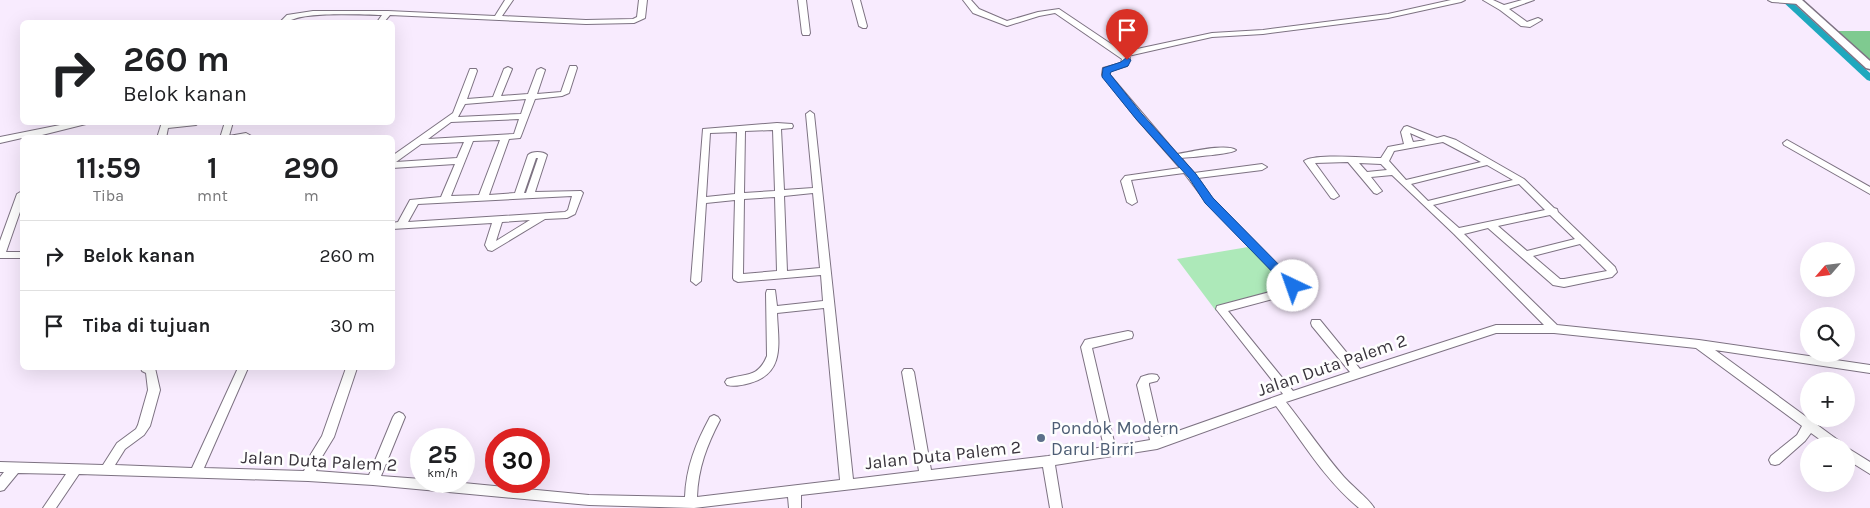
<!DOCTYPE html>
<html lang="id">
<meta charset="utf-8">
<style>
:root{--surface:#fff;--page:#f6f6f6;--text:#202124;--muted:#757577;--line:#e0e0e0}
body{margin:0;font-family:Karla,sans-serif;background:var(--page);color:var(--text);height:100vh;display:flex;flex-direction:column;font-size:19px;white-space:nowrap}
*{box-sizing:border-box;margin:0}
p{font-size:16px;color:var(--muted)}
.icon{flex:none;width:28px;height:28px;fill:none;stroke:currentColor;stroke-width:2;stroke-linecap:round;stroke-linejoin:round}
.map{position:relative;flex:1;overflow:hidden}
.drawer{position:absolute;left:20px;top:135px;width:375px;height:235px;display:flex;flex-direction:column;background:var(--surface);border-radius:8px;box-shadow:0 5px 20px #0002}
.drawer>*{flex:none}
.guide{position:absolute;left:20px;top:20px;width:375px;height:105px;border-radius:8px;box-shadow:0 5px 20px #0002;background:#fff;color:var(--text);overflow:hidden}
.needle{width:32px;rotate:242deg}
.fabs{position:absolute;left:1800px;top:242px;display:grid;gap:10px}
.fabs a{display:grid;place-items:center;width:55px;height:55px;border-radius:50%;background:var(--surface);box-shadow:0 5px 20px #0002;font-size:25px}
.speed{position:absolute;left:410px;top:428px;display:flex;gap:10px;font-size:25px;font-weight:700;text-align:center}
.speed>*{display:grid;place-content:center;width:65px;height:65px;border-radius:50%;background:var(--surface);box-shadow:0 5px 20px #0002;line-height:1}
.speed small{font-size:12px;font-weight:400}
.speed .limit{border:8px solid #d22;background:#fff;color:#111}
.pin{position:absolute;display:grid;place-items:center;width:42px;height:42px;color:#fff;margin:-51px -21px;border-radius:50% 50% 50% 0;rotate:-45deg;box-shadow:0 0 5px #0007}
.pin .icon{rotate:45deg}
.me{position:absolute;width:55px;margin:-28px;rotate:318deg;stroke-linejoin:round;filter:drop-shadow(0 0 4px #0008)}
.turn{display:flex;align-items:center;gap:18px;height:105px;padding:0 20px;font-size:22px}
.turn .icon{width:65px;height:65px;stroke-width:2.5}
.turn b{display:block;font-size:35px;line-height:42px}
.eta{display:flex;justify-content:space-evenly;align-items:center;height:85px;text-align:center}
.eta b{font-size:30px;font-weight:700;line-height:35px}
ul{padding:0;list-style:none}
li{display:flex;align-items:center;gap:15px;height:70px;padding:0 20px;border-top:1px solid var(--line)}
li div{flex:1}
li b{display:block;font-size:19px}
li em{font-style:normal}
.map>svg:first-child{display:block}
</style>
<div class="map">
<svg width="1870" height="508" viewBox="0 0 1870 508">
<rect width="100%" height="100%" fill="#f8ebfe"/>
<path fill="#ade9b9" d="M 1254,246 L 1292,292 L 1216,311 L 1177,259 Z"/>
<path fill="#7fca90" d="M 1838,31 L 1870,31 L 1870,60 Z"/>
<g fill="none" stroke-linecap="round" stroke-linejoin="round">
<path fill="#1fa8be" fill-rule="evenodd" d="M 1781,0 L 1790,0 L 1870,73 L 1870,81 L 1867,80 Z"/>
<defs>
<path id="minor" d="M 505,0 L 513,0 L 502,16 L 586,20 L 633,19 L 637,17 L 639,0 L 647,0 L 645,18 L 634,23 L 586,24 L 390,15 L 384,22 L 377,22 L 382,15 C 362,15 302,11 288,22 L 280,22 L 287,15 L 313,11 L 388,11 L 495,16 Z
M 798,0 L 806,0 L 810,33 L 809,35 L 803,35 L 802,33 Z
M 852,0 L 860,0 L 867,26 L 866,28 L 863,28 L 859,26 Z
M 963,0 L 971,0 L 979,9 L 1007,21 L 1038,12 L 1059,9 L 1123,52 L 1212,33 L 1263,30 L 1388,14 L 1451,0 L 1465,0 L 1461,2 L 1388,18 L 1263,34 L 1212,37 L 1128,56 L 1130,58 L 1127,66 L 1110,71 L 1110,75 L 1177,154 C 1190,152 1227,143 1236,150 C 1232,154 1192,157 1181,158 L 1194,173 L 1262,164 L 1267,167 L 1262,170 L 1198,178 L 1212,198 L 1298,286 L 1296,291 L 1288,295 L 1228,311 L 1293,391 L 1350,372 L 1312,326 L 1311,323 L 1312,320 L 1320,320 L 1360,369 L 1496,325 L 1544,325 L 1454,234 L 1392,175 L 1371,177 L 1382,191 L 1377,194 L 1374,193 L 1348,162 L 1315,163 L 1339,196 L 1334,199 L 1331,198 L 1304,161 C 1315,153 1365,158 1381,158 L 1388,147 L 1404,144 L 1401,132 L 1404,127 L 1407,126 L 1437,138 L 1444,136 L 1456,140 L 1524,179 L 1554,208 L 1557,209 L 1558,212 L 1615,267 L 1617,272 L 1612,277 L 1564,287 L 1553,285 L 1488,228 L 1464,234 L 1557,325 L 1699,340 L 1870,365 L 1870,373 L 1715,350 L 1842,443 L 1844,446 L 1829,446 L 1811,433 L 1805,441 L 1779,464 L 1775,465 L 1771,464 L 1769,460 L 1771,456 L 1797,435 L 1802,426 L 1696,348 L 1554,333 L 1496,333 L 1286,402 C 1306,427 1323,453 1344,477 C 1351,485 1371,501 1374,508 L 1359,508 C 1325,480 1302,441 1276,406 L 1157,449 L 1055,465 L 1062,508 L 1050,508 L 1043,467 L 801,495 L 801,508 L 789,508 L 788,497 L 694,508 L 589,505 L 373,485 L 308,481 L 79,474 L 56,508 L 43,508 L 66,474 L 18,473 L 4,490 L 0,491 L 0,477 L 4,472 L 0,472 L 0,462 L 103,465 L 117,443 L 136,429 L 138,425 L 148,390 L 146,373 L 142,371 L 141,368 L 155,368 L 160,390 L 150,426 L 144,435 L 125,449 L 115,465 L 192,468 L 238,368 L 248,368 L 204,468 L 304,471 L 311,454 L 322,436 L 346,368 L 357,368 L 334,437 L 320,460 L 316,471 L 369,475 L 393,417 L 395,414 L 399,412 L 403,414 L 405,417 L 381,476 L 421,479 L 421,481 L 443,481 L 589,495 L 685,497 C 686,467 696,443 710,417 L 714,415 L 718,417 L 720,420 C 707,445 698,468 697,497 L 840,480 L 824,308 L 777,313 C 778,342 786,373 750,383 C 743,385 734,387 727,385 L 725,382 L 727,379 C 746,373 758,378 767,356 L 766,293 L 767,290 L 775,290 L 777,306 L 823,301 L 821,275 L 738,282 L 734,280 L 733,278 L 735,200 L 706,203 L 701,281 L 696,285 L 691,281 L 703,129 L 777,123 L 792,124 L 793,126 L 792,128 L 781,129 L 784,190 L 813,188 L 806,114 L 810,111 L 814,114 L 853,479 L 919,471 L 902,372 L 904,369 L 912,369 L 914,372 L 931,470 L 1048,456 L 1104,447 L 1081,347 L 1085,340 L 1089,339 L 1128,331 L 1132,332 L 1133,335 L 1132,338 L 1092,348 L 1115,446 L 1150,440 L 1137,385 L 1141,377 C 1146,375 1151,373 1157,375 L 1159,378 L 1157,381 L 1149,383 L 1149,385 L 1161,437 L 1283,394 L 1216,309 L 1217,306 L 1281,289 L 1287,286 L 1206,202 L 1184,173 L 1131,180 L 1137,202 L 1132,205 L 1127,202 L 1121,181 L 1125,176 L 1180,168 L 1136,118 L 1102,75 L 1103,68 L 1121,63 L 1122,59 L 1055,13 L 1039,16 L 1007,26 L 973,13 ZM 773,130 L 775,191 L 744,193 L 745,131 ZM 737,132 L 735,194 L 706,197 L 710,133 ZM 1410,133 L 1426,140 L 1413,142 ZM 1443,142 L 1481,162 L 1406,180 L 1389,161 L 1394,151 ZM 1359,163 L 1381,164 L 1387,170 L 1367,172 ZM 1487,165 L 1513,180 L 1428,201 L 1411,184 ZM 1519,184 L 1545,210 L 1459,228 L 1433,205 ZM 813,193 L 820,268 L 787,271 L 784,196 ZM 775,197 L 777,271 L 743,274 L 744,199 ZM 1550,215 L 1575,239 L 1527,251 L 1498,226 ZM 1580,244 L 1607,271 L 1564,279 L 1560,279 L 1533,256 Z
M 1483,0 L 1493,0 L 1504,5 L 1522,0 L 1534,0 L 1509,9 L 1527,22 L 1538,18 L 1542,20 L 1530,27 L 1521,26 L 1500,10 Z
M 1768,0 L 1800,0 L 1803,2 L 1799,4 L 1772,2 Z
M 570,66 L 576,66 L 577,68 L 569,93 L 562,96 L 535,99 L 521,136 L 520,138 L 509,139 L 489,195 L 515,193 L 528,155 C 532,151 543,151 547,155 L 535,192 L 581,191 L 583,193 L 575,214 L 567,218 L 545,219 L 492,251 L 488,250 L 485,245 L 492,223 L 392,229 L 392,223 L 398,222 L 410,200 L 441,197 L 455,164 L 392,168 L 392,156 L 453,113 L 470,69 L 476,69 L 477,71 L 467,99 L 493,97 L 504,69 L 508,67 L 512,69 L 501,96 L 528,94 L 537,70 L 541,68 L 545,70 L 537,94 L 561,92 ZM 526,99 L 521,114 L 458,117 L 465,104 ZM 519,119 L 514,134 L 428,139 L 451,122 ZM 500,140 L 479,195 L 451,196 L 473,141 ZM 464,142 L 457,158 L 396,162 L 421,144 ZM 536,158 L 538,158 L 526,193 L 524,193 ZM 572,196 L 568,210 L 565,212 L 408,222 L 418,204 ZM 530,220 L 496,241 L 502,222 Z
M 75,122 L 94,122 L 42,135 L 42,138 L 22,138 L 0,143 L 0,137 Z
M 162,122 L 200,122 L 196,125 L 168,128 L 166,138 L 157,138 Z
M 225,122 L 233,122 L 229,136 L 246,133 L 255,138 L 220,138 Z
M 1787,140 L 1870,187 L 1870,194 L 1784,145 L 1783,143 Z
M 22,191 L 22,206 L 6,252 L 22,252 L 22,258 L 0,258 L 0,241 L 17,194 Z
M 1846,447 L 1870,462 L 1870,474 L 1846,459 Z"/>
<path id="tertiary" d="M 1792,0 L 1802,0 L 1870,61 L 1870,69 L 1866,68 Z"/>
</defs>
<use href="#minor" stroke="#7d7282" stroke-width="2"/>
<use href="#tertiary" stroke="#7d7282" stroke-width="3"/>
<use href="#minor" fill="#fff" fill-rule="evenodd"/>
<use href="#tertiary" fill="#fff" fill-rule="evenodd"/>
</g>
<path fill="#1a73e8" stroke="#114b97" d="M 1127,57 L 1131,60 L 1128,66 L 1111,72 L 1110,74 L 1142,114 L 1196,174 L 1213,198 L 1297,283 L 1297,288 L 1288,288 L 1205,203 L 1189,178 L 1136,119 L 1102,77 L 1103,68 L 1121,62 Z"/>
<circle fill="#5c6f8a" stroke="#fefefe" stroke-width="2" cx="1041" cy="438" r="5"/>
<g text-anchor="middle" stroke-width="5" stroke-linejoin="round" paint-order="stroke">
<g font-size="18" fill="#39343c" stroke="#fefefe">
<text transform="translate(1332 365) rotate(-19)" y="6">Jalan Duta Palem 2</text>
<text transform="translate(943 455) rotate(-6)" y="6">Jalan Duta Palem 2</text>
<text transform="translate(319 461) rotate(3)" y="6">Jalan Duta Palem 2</text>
</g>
<g font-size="18" fill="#4e5e75" stroke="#fefefe" text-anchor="start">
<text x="1051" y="434">Pondok Modern<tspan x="1051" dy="21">Darul Birri</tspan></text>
</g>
</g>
</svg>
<div class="fabs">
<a><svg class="needle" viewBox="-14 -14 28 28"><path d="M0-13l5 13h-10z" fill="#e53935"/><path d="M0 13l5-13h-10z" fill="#757577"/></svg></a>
<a><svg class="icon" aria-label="search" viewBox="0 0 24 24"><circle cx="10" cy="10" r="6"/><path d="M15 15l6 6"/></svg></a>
<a>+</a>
<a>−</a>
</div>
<div class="speed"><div>25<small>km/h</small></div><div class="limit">30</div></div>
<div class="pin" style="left:1127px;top:60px;background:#d93025"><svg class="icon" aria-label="arrive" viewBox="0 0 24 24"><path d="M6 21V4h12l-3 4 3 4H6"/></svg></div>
<svg class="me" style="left:1293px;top:286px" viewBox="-20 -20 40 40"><circle r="19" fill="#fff"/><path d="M0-13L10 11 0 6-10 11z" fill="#1a73e8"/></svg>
<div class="guide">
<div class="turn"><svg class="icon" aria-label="right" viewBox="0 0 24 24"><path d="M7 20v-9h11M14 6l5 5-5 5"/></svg><div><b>260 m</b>Belok kanan</div></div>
</div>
<section class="drawer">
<div class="eta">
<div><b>11:59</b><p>Tiba</p></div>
<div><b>1</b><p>mnt</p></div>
<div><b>290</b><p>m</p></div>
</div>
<ul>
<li><svg class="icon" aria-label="right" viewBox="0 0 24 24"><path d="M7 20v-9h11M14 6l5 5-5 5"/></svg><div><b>Belok kanan</b></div><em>260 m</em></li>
<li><svg class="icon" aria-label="arrive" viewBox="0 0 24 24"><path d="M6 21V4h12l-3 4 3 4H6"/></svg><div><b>Tiba di tujuan</b></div><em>30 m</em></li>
</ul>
</section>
</div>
